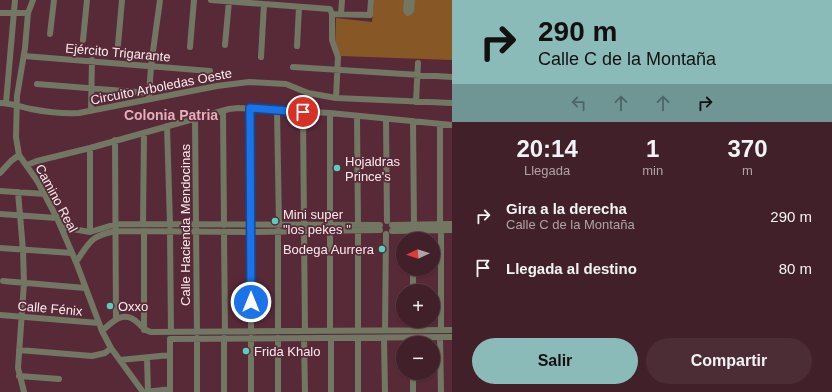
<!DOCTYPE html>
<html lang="es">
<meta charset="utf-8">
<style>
:root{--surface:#42202a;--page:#4c2d36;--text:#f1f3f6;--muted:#aea3a8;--line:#5a3e47;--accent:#8bbbb9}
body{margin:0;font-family:Helvetica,sans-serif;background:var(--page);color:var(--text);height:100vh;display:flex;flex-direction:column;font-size:15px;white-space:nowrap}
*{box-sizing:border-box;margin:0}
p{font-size:13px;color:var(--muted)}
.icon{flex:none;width:22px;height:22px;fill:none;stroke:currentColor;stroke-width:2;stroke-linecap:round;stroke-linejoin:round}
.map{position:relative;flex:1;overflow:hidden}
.drawer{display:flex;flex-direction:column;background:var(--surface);width:380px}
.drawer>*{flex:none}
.top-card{background:#8bbbb9;color:#111;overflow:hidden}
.needle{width:26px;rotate:266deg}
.tools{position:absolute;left:396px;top:232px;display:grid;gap:8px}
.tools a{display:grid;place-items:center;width:44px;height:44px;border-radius:50%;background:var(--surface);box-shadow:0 1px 3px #0004,0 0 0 1px var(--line);font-size:20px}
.pin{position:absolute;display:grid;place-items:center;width:34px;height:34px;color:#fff;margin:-17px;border:2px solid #fff;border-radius:50%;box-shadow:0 1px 4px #0007}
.me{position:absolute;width:44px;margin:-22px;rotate:0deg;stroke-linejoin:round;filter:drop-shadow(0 0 3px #0008)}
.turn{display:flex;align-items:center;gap:14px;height:84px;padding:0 20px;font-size:18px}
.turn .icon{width:52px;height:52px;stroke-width:2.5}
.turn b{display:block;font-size:28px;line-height:34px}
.lanes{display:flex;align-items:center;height:38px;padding:0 20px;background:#0003;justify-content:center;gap:20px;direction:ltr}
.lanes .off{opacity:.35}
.eta{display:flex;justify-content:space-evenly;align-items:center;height:68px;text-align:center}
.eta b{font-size:24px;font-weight:700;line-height:28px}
.action{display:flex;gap:8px;margin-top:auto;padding:8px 20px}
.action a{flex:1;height:46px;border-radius:24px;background:var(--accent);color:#111;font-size:16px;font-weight:700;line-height:46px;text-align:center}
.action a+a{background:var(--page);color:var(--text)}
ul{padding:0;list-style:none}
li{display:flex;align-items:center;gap:12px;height:52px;padding:0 20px}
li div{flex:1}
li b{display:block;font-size:15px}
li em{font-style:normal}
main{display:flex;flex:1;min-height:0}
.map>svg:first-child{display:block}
</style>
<main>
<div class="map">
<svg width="452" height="392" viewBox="0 0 452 392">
<rect width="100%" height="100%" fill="#582a38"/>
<path fill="#885726" d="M 374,0 L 452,0 L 452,60 L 341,56 L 335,46 L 336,18 L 372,22 Z"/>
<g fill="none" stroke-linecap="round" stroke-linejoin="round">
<path stroke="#717763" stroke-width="6" d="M 33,0 L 28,13 L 25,48 L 17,96 L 16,137 L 19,155 L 38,182 L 57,218 L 76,262 L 102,331 L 111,348 L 143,392
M 211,0 L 330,9 L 332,14 L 332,40 L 338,57 L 336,98
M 407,0 L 406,10 L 408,13 L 411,11 L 412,0
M 0,13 L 28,13
M 332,14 L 370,15 L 371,0
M 341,14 L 342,0
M 50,34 L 54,0
M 83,40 L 87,0
M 118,45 L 122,0
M 225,45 L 229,1
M 297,46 L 299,7
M 190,47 L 194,0
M 24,56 L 210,71
M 261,57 L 264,4
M 293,67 L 452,77
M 37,84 L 149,93
M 149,96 L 151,66 L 160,0
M 416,102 L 418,63
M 0,103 C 11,103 21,107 31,109 C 47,112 63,114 79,113 L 217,86 L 249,82 L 286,84 L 308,93 L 336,98 L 452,103
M 6,103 L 15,0
M 250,108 L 251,331
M 277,110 L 279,225
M 91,111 L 92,60
M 223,111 L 224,225
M 303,111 L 304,225
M 330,113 L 330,224
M 357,117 L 358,225
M 195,118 L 197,331
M 386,119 L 387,221
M 413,121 L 414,224
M 440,124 L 440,224
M 167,126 L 170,224
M 115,140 L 116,318
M 27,165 L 37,161 L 90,148 L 229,109 L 238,108 L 330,113 L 452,125
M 0,173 L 11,161 L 19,155
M 0,191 L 45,194
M 18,192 L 23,250 L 24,283 L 18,368 L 24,392
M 0,214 L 57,218
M 143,224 L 144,133
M 392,225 L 452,224
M 61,227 L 90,232 L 116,224 L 380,225
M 170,230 L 171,332
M 144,231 L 144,330
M 304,231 L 305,331
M 358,231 L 358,330
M 392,231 L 452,230
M 90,232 L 90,148
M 224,232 L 225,331
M 414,239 L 414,230
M 0,248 L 72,253
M 76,262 C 90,242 90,236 116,231 L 251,232 L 380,230
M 3,281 L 85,288
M 413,291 L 413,269
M 0,315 L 99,323
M 385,330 L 386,234
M 413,330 L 413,321
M 441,330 L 441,230
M 102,331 C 113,321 124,309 138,323 C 143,327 145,331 151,332 L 452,330
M 278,331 L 278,231
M 330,331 L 330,231
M 440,337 L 441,392
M 197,338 L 197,392
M 224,338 L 224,392
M 251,338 L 251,392
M 278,338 L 278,392
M 304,338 L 305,392
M 331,338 L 331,392
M 358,338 L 358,392
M 384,338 L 385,392
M 19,350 L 92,356 L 105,353 L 111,348
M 147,358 L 148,392
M 120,360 L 170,355
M 413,373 L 413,392
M 19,376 L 59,379
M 146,392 L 170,389
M 170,392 L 170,339 L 452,337"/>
</g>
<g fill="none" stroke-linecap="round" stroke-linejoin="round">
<defs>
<path id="route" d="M 251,302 L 250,108 L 303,112"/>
</defs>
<use href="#route" stroke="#114b97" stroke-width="10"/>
<use href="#route" stroke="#1a73e8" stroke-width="7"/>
</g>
<g fill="#5acebd" stroke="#582a38" stroke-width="1.5">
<circle cx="337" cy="168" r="4"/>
<circle cx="275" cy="221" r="4"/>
<circle cx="382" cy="249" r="4"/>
<circle cx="110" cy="306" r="4"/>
<circle cx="246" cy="351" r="4"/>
</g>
<g text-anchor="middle" stroke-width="3.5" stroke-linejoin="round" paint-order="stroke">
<g font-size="13" fill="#fceaee" stroke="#582a38">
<text transform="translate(118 52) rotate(5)" y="5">Ejército Trigarante</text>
<text transform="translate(161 86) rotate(-11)" y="5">Circuito Arboledas Oeste</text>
<text transform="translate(57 198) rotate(62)" y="5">Camino Real</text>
<text transform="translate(185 225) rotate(-90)" y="5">Calle Hacienda Mendocinas</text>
<text transform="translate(50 308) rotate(5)" y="5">Calle Fénix</text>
</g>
<g font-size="13" fill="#fceaee" stroke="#582a38" text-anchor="start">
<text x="345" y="166">Hojaldras<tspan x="345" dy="15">Prince's</tspan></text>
<text x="283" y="219">Mini super<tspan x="283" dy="15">"los pekes "</tspan></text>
<text x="374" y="254" text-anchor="end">Bodega Aurrera</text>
<text x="118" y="311">Oxxo</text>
<text x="254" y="356">Frida Khalo</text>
</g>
<g font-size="14" font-weight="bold" fill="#e6adba" stroke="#582a38">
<text x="171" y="120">Colonia Patria</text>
</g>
</g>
</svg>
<div class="tools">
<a><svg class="needle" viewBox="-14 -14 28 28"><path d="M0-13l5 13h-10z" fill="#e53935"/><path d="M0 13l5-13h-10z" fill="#aea3a8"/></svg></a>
<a>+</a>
<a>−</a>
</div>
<div class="pin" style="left:303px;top:112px;background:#d93025"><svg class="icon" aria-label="arrive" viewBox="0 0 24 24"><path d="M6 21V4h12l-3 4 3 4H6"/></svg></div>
<svg class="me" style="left:251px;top:302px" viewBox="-20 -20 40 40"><circle r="17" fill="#1a73e8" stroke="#fff" stroke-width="3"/><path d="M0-11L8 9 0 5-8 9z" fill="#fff"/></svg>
</div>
<section class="drawer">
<div class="top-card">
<div class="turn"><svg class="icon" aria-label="right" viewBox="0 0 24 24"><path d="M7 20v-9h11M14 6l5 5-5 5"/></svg><div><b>290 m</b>Calle C de la Montaña</div></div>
<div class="lanes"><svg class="icon off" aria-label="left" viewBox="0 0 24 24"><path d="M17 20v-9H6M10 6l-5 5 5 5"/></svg><svg class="icon off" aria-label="ahead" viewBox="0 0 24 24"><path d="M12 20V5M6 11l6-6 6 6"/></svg><svg class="icon off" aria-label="ahead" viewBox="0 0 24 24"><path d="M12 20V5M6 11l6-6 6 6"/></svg><svg class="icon" aria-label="right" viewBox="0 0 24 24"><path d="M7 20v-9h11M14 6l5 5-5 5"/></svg></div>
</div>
<div class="eta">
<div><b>20:14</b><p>Llegada</p></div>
<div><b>1</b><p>min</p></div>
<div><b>370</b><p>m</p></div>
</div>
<ul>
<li><svg class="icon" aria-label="right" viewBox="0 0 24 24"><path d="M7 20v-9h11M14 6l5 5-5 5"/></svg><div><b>Gira a la derecha</b><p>Calle C de la Montaña</p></div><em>290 m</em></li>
<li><svg class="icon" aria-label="arrive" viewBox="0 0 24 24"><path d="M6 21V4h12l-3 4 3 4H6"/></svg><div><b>Llegada al destino</b></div><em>80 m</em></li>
</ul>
<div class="action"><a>Salir</a><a>Compartir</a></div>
</section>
</main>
